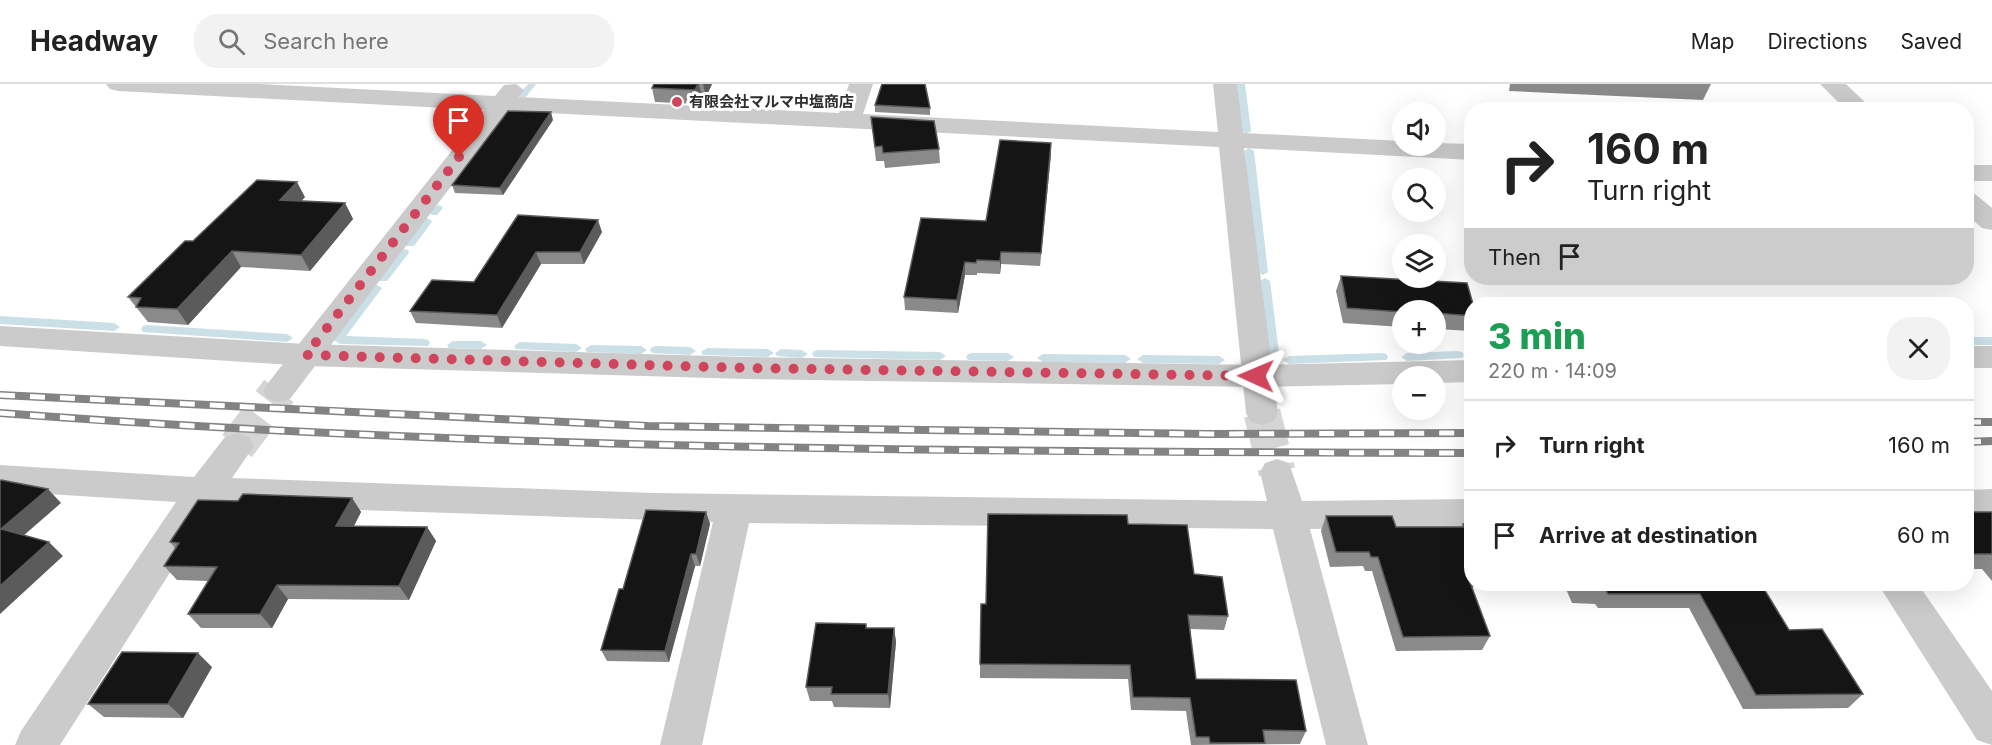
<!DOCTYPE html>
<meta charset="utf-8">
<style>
:root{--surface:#fff;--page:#f2f2f2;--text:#222;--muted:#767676;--line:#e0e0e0}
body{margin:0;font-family:Inter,"Noto Sans JP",sans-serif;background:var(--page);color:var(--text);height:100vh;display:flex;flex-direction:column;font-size:22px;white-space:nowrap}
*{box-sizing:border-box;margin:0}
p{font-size:20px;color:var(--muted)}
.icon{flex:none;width:33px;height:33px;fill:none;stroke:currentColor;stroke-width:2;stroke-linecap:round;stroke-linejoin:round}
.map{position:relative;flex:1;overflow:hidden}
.drawer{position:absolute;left:1464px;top:213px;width:510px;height:294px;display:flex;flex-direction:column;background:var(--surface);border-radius:24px;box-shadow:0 6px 24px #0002}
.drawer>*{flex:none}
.hud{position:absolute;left:1464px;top:18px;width:510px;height:183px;border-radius:24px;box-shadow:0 6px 24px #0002;background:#fff;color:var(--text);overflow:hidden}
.tools{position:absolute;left:1392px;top:18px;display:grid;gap:12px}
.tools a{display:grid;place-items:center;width:54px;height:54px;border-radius:50%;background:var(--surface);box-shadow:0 6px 24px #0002;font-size:30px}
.pin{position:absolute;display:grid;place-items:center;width:51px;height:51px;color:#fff;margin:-62px -26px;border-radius:50% 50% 50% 0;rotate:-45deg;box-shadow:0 0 6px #0007}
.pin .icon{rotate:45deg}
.me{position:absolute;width:66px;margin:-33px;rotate:271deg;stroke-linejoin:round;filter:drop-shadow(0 0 4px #0008)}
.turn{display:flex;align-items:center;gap:21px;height:126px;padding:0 24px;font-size:27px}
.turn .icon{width:78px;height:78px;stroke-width:2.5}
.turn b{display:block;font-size:42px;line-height:51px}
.then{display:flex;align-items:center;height:57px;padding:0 24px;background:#0003;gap:12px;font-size:22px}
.round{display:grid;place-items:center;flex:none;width:63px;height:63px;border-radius:24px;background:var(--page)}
.overview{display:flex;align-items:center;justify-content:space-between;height:102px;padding:0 24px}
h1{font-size:36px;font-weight:800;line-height:45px;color:#1e9e55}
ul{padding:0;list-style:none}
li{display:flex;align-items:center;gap:18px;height:90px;padding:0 24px;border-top:2px solid var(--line)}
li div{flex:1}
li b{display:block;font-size:22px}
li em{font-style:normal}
header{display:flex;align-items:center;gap:36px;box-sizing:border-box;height:84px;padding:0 30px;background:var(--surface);border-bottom:2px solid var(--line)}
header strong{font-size:28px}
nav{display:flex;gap:33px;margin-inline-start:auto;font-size:21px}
.search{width:420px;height:54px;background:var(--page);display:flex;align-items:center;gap:15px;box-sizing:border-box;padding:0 21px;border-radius:24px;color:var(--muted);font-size:22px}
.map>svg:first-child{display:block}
</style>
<header>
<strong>Headway</strong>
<div class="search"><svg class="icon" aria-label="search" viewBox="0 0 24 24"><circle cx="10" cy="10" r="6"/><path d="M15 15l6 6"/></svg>Search here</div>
<nav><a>Map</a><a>Directions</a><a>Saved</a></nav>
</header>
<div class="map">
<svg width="1992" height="661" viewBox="0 0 1992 661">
<rect width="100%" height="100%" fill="#fff"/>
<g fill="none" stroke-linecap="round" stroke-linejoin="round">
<path fill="#cbdfe7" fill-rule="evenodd" d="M 528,0 L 536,0 L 526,13 L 520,13 L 519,11 Z
M 1237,0 L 1245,0 L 1251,47 L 1246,50 L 1241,47 Z
M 1249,64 L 1254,67 L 1268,188 L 1263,191 L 1258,188 L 1244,67 Z
M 438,121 L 441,122 L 443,124 L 437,131 L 431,131 L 431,127 Z
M 427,134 L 432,137 L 431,139 L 414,162 L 406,162 L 406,158 L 423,135 Z
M 404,165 L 408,166 L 409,168 L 408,170 L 387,197 L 379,197 L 378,195 L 379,193 L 400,166 Z
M 1265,194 L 1270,197 L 1279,269 L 1273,273 L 1267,269 L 1260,197 Z
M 377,201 L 382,204 L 346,252 L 424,255 L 428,256 L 430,259 L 428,262 L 340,260 L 332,255 L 334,252 L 373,202 Z
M 0,232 L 114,239 L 120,243 L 114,247 L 0,240 Z
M 147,241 L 287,250 L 293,254 L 287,258 L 143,248 L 141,245 L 143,242 Z
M 1966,253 L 1992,253 L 1992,261 L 1966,261 Z
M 453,257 L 481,257 L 487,261 L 481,265 L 449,264 L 447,261 Z
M 520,258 L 576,260 L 582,264 L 576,268 L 516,265 L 514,262 Z
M 591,261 L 641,262 L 647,266 L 641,270 L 587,268 L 585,265 Z
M 656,262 L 690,263 L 696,267 L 690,271 L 652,269 L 650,266 L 652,263 Z
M 707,264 L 768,265 L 774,269 L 768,273 L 703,271 L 701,268 Z
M 781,265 L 802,266 L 808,270 L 802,274 L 777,272 L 775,269 Z
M 818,266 L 940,268 L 946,272 L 940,276 L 814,273 L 812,270 L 814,267 Z
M 1458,267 L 1462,268 L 1464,271 L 1462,274 L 1407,277 L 1401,273 L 1407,269 Z
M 1472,267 L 1472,275 L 1467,274 L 1465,271 L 1467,268 Z
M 972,269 L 1008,269 L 1014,273 L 1008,277 L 968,276 L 966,273 L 968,270 Z
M 1382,269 L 1386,270 L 1388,273 L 1386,276 L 1289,280 L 1283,276 L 1289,272 Z
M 1043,270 L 1125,271 L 1131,275 L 1125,279 L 1043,278 L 1037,274 Z
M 1143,271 L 1219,272 L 1225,276 L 1219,280 L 1143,279 L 1137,275 Z"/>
<path stroke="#d5d5d5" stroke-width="37" stroke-dasharray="37 18" stroke-linecap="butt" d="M 1262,329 L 1277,388
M 237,362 L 279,307"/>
<path fill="#cbcbcb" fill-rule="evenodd" d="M 106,0 L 259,0 L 495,12 L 504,1 L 516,0 L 524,6 L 519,13 L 839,29 L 849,0 L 873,0 L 863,30 L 1218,48 L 1213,0 L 1237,0 L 1243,49 L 1402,57 L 1402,62 L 1436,62 L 1436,59 L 1472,60 L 1472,76 L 1244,64 L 1278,329 L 1274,337 L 1262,341 L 1250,337 L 1246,329 L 1219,63 L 508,27 L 290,315 L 279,318 L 268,315 L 263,307 L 268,299 L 484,26 L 118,7 L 110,5 Z
M 1820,0 L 1846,0 L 1873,26 L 1846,26 Z
M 1966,81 L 1992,81 L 1992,97 L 1966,97 Z
M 1966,108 L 1975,110 L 1992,124 L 1992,146 L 1982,144 L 1966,130 Z
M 237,349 L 249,353 L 254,362 L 232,394 L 654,409 L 1267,417 L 1260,388 L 1265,379 L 1277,375 L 1289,379 L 1302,417 L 1472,415 L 1472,443 L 1310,445 L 1368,661 L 1326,661 L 1273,445 L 749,439 L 702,661 L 660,661 L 713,438 L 213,421 L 60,661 L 15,661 L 21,647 L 176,418 L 0,407 L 0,381 L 194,393 L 225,353 Z
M 1992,405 L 1992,433 L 1966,434 L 1966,406 Z
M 1878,500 L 1918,500 L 1992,607 L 1992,661 L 1977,656 Z"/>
<path fill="#cbcbcb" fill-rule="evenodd" d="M 0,242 L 306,260 L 746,273 L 1256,281 L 1472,276 L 1472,298 L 1436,299 L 1436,292 L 1402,292 L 1402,300 L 1256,303 L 746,295 L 306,282 L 0,262 Z
M 1966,262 L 1992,262 L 1992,284 L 1966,284 Z"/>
<defs>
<path id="rail" d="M 0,311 L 648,342 L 1208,350 L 1472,349
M 0,329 C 490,366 981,368 1472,369
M 1966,338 L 1992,338
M 1966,358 L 1992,357"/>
</defs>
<use href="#rail" stroke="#838383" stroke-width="8"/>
<use href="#rail" stroke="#fff" stroke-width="5" stroke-dasharray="15" stroke-linecap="butt"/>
</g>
<path fill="#8a8a8a" d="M 654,0 L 712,0 L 706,13 L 702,13 L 698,20 L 655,18 L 652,4 Z
M 1510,0 L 1711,0 L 1703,16 L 1509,7 Z
M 875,21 L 930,24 L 930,31 L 875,28 Z
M 871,33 L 939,65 L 940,79 L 885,84 L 884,77 L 876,77 Z
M 553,36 L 503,111 L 455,109 L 452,101 Z
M 1051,59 L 1040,182 L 1001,180 L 1000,190 L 977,189 L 977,191 L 965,191 L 958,229 L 905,226 L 904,213 L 986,137 Z
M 305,113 L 301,117 L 345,119 L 353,135 L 310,187 L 241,183 L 188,241 L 148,238 L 128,213 L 193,157 Z
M 518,131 L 602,148 L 584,180 L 541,180 L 502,244 L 416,239 L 410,227 L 474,198 Z
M 1341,192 L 1472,220 L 1472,246 L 1471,247 L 1436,245 L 1436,226 L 1402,226 L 1402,243 L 1343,239 L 1336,207 Z
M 352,414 L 361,428 L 354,442 L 427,443 L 436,457 L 409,516 L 288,515 L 272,544 L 201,544 L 188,530 L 208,497 L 177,496 L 164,482 L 175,464 L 170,458 L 238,417 Z
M 706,428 L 710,440 L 700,482 L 695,482 L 669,578 L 607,577 L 601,566 Z
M 1966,428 L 1992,428 L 1992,497 L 1982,485 L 1966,485 Z
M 1326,432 L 1396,443 L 1461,443 L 1463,440 L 1472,440 L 1472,500 L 1475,500 L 1472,505 L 1490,552 L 1482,566 L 1396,567 L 1372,487 L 1365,487 L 1363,482 L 1330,483 L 1321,447 Z
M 1128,440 L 1194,490 L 1228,532 L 1224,546 L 1190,545 L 1196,595 L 1306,647 L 1300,660 L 1191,661 L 1186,627 L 1131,626 L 1128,595 L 980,594 L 980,580 L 986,520 Z
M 1547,500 L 1761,500 L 1789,546 L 1863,610 L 1848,624 L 1743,625 L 1689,524 L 1598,524 L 1595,520 L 1572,519 L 1566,505 L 1549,506 Z
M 867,544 L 894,544 L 896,558 L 890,624 L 834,623 L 832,617 L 810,617 L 806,603 Z
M 212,583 L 183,634 L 104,633 L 88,620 Z"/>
<path fill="#5b5b5b" d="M 698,0 L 699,0 L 702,13 L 698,20 L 695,6 Z
M 703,0 L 712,0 L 706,13 Z
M 551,28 L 553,36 L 503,111 L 500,104 Z
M 1051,59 L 1051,71 L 1040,182 L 1041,169 Z
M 297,98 L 305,113 L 289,131 L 280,116 Z
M 345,119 L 353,135 L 310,187 L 301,171 Z
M 598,136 L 602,148 L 584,180 L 580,168 Z
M 232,167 L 241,183 L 188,241 L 177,225 Z
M 536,168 L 541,180 L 502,244 L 497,231 Z
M 1001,168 L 1001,180 L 1000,190 L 1000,177 Z
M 965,178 L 965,191 L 958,229 L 957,216 Z
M 48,405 L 61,419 L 15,459 L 1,445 Z
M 352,414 L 361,428 L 346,457 L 336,442 Z
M 706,428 L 710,440 L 700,482 L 696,470 Z
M 427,443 L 436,457 L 409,516 L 399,502 Z
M 49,458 L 63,472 L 0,530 L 0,502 Z
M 691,470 L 695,482 L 669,578 L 665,567 Z
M 277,501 L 288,515 L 272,544 L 260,530 Z
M 894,544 L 896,558 L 890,624 L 888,610 Z
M 198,569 L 212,583 L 183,634 L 168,620 Z"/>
<path fill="#151515" stroke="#5b5b5b" stroke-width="1.5" d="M 654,0 L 698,0 L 695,6 L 652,4 Z
M 882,0 L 925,0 L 930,24 L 875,21 Z
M 508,27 L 551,28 L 500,104 L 452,101 Z
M 871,33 L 934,37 L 939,65 L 883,69 L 882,62 L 875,63 Z
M 1000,56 L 1051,59 L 1041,169 L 1001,168 L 1000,177 L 977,176 L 976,179 L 965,178 L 957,216 L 904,213 L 921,134 L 986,137 Z
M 257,96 L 297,98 L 280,116 L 345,119 L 301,171 L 232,167 L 177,225 L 136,223 L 141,214 L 128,213 L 185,157 L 193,157 Z
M 518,131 L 598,136 L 580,168 L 536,168 L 497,231 L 410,227 L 432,196 L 474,198 Z
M 1341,192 L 1467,199 L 1473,220 L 1472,220 L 1472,232 L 1436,229 L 1436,226 L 1402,226 L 1402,228 L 1347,224 Z
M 1,396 L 48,405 L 1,445 L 49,458 L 0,502 L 0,397 Z
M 243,410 L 352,414 L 336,442 L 427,443 L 399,502 L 277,501 L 260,530 L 188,530 L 217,483 L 164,482 L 179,459 L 170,458 L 198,416 L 238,417 Z
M 646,426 L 706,428 L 696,470 L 691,470 L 665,567 L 601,566 L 619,505 L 623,505 Z
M 1966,428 L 1992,428 L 1992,470 L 1966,470 Z
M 988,430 L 1127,431 L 1128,440 L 1187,441 L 1194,490 L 1222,493 L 1228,532 L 1188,531 L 1196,595 L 1296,596 L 1306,647 L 1263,646 L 1265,659 L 1210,659 L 1209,653 L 1196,653 L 1190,614 L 1133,613 L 1130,581 L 980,580 L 981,520 L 986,520 Z
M 1326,432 L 1392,432 L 1396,443 L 1464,443 L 1463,440 L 1472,440 L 1472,493 L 1468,493 L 1490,552 L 1403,553 L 1378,473 L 1371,473 L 1369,468 L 1336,468 Z
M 1579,500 L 1761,500 L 1789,546 L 1822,545 L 1863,610 L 1756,611 L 1700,510 L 1608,510 L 1605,505 L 1582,505 Z
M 816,539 L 866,540 L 866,544 L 894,544 L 888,610 L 831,610 L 832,603 L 806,603 Z
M 122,568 L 198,569 L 168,620 L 88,620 Z"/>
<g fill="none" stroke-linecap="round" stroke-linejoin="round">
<path stroke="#d0455c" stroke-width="10" stroke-dasharray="0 18" d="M 459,73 L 306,271 L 746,284 L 1256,292"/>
</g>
<circle fill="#d0455c" stroke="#fff" stroke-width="2" cx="677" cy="18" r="6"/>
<g text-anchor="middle" stroke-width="6" stroke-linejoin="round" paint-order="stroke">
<g font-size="15" font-weight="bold" fill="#2e2e2e" stroke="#fff" text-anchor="start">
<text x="689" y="23">有限会社マルマ中塩商店</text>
</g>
</g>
</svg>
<div class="tools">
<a><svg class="icon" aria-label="sound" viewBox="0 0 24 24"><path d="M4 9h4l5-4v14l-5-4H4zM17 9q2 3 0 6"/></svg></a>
<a><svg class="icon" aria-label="search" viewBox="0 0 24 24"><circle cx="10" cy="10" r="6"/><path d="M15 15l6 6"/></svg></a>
<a><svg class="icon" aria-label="layers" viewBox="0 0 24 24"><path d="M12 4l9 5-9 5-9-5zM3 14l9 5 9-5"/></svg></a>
<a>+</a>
<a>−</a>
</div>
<div class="pin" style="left:459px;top:73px;background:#d93025"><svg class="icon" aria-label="arrive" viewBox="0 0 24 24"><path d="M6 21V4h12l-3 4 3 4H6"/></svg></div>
<svg class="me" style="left:1256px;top:292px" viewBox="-20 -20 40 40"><path d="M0-17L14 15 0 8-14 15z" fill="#d0455c" stroke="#fff" stroke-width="4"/></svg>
<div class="hud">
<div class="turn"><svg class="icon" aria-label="right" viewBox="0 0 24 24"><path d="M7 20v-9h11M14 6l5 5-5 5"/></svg><div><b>160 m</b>Turn right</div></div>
<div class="then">Then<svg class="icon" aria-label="arrive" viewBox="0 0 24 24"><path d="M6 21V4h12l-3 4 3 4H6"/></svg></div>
</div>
<section class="drawer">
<div class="overview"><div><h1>3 min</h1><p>220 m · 14:09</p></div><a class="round"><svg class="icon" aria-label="close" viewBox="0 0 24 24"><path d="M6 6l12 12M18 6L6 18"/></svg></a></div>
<ul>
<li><svg class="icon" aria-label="right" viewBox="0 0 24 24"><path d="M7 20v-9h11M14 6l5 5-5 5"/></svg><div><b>Turn right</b></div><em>160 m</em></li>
<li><svg class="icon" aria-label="arrive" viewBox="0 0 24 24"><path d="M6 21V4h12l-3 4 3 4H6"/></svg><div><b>Arrive at destination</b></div><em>60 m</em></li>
</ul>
</section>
</div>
